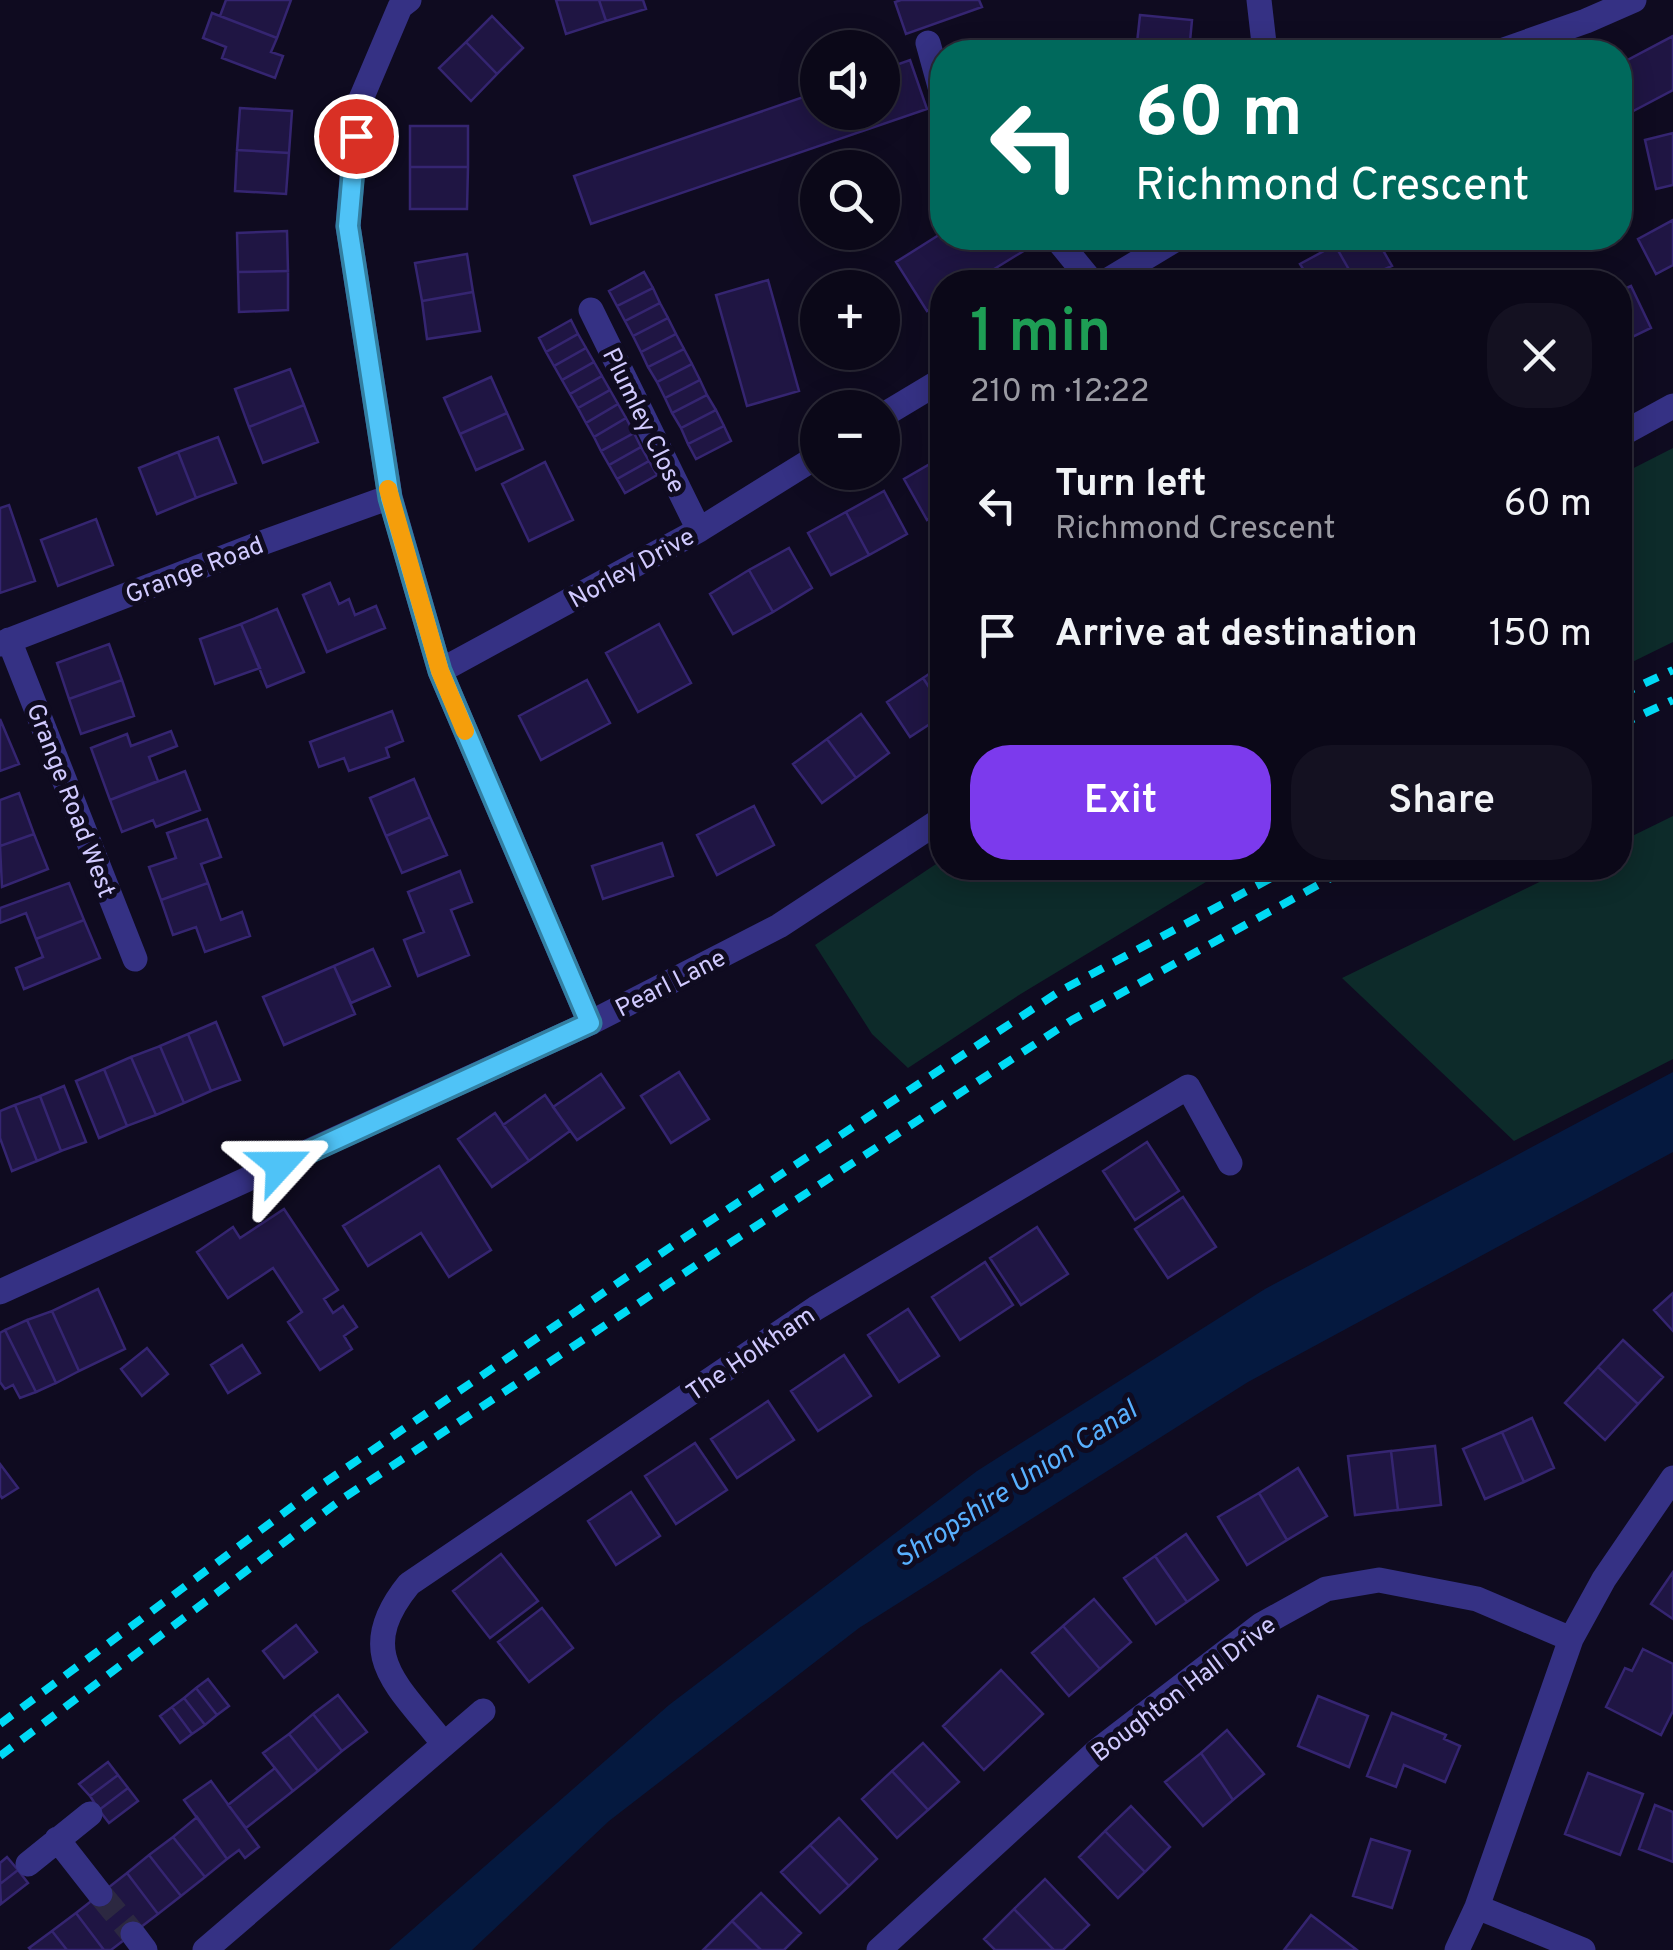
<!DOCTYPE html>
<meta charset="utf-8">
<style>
:root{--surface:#0b0818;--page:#141121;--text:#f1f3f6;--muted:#9a9aa2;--line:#2b2937;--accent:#7c3aed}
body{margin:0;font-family:Overpass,sans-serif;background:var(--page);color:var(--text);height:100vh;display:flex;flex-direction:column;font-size:38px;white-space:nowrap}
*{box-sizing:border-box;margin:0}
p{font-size:32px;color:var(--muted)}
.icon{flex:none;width:55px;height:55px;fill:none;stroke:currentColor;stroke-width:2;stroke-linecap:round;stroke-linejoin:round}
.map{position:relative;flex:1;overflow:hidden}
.side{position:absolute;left:930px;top:270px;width:702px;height:610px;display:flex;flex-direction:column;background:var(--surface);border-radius:40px;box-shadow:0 5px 25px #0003,0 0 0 2px var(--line)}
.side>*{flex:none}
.top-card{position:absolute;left:930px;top:40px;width:702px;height:210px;border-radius:40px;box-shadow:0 5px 25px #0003,0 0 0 2px var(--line);background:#00695c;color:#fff;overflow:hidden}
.fabs{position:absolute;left:800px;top:30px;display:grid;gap:20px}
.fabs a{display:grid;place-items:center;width:100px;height:100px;border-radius:50%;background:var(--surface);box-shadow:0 5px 25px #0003,0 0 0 2px var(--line);font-size:50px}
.pin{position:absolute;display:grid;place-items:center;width:85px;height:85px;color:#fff;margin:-42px;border:5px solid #fff;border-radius:50%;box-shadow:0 2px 10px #0007}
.me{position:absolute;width:110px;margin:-55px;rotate:66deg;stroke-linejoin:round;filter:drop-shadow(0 0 8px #0008)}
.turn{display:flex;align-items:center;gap:35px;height:210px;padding:0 40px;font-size:45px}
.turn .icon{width:130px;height:130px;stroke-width:2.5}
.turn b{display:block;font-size:70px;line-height:85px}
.round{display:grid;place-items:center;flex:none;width:105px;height:105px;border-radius:40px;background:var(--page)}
.head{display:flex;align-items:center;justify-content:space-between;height:170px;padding:0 40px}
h1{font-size:60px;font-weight:600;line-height:75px;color:#1e9e55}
.action{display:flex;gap:20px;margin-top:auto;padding:20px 40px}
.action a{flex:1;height:115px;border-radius:40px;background:var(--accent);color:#fff;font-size:40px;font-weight:600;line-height:115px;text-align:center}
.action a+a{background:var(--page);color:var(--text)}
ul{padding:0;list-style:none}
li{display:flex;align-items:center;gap:30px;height:130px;padding:0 40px}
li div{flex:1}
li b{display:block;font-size:38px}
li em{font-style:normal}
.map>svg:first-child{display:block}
</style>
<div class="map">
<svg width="1673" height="1950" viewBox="0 0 1673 1950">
<rect width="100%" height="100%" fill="#0f0b20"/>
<path fill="#0d2b2a" d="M 1673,448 L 1673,642 L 1620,668 L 1620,475 Z
M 1673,816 L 1673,1059 L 1514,1141 L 1342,978 L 1568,868 L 1620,868 L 1620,842 Z
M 942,860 L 942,868 L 1229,868 L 1019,995 L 908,1068 L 872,1034 L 815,945 Z"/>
<path fill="#05193f" d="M 1673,1072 L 1673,1152 L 1248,1382 L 859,1628 L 609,1821 L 472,1950 L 389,1950 L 669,1705 L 977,1471 L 1265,1289 Z"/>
<path fill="#1f1543" stroke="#352571" stroke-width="2.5" d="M 226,0 L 291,0 L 277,38 L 220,16 Z
M 556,0 L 599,0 L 606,21 L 566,34 Z
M 599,0 L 643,0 L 646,9 L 606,21 Z
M 901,0 L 979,0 L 982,7 L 906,34 L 895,2 Z
M 212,13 L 277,38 L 271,52 L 283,56 L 275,78 L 222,58 L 226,47 L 203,38 Z
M 1140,15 L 1192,20 L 1189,52 L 1136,52 Z
M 492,16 L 523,48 L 497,74 L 466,42 Z
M 1673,36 L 1673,90 L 1620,118 L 1620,64 Z
M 466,42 L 497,74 L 471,101 L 439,68 Z
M 910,60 L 927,109 L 591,224 L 574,176 L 818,92 L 818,112 L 882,112 L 882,70 Z
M 240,108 L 292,111 L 289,153 L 237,150 Z
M 410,126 L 468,126 L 468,167 L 410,167 Z
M 1673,133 L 1673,185 L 1656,189 L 1645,140 Z
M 237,150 L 289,153 L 286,194 L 235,191 Z
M 410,167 L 468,167 L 467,209 L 410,209 Z
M 1673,220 L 1673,265 L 1656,274 L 1638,239 Z
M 287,231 L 288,271 L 238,272 L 237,233 Z
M 942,233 L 942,238 L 1024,238 L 1030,247 L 973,282 L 942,282 L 942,302 L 927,311 L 896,262 Z
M 1348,238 L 1376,238 L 1392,266 L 1356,282 L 1335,245 Z
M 1335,245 L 1356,282 L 1311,282 L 1300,264 Z
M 467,254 L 473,292 L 422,301 L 415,263 Z
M 288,271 L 288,310 L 239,312 L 238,272 Z
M 644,272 L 653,288 L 617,306 L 609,291 Z
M 768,280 L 799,391 L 747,406 L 716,295 Z
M 1631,286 L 1651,328 L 1620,343 L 1620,291 Z
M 653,288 L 660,303 L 625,321 L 617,306 Z
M 473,292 L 480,331 L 427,339 L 422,301 Z
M 660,303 L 668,318 L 633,336 L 625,321 Z
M 668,318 L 676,334 L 641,352 L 633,336 Z
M 571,320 L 578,334 L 546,352 L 539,338 Z
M 578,334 L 586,348 L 554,366 L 546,352 Z
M 676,334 L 684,349 L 648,367 L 641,352 Z
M 586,348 L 594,362 L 562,380 L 554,366 Z
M 684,349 L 692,364 L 657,382 L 648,367 Z
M 594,362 L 602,376 L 570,394 L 562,380 Z
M 692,364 L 700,380 L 665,398 L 657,382 Z
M 290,369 L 304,405 L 249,427 L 235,389 Z
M 602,376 L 610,390 L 578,408 L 570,394 Z
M 491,377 L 507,413 L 460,434 L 444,398 Z
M 700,380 L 707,395 L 672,413 L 665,398 Z
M 610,390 L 618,404 L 586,423 L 578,408 Z
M 707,395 L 716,410 L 681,428 L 672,413 Z
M 618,404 L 626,418 L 594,437 L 586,423 Z
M 304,405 L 318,442 L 263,463 L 249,427 Z
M 716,410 L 724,426 L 688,444 L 681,428 Z
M 507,413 L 523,449 L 476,470 L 460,434 Z
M 626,418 L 634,433 L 601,451 L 594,437 Z
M 724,426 L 731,441 L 696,459 L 688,444 Z
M 634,433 L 641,447 L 609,465 L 601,451 Z
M 218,437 L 236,483 L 196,498 L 178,452 Z
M 641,447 L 649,461 L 617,479 L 609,465 Z
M 178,452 L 196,498 L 157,514 L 139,468 Z
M 942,457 L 942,511 L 927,520 L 904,479 Z
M 649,461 L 657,475 L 625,493 L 617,479 Z
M 545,462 L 573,520 L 529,541 L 502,484 Z
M 884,491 L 907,534 L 869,555 L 846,512 Z
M 9,505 L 35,581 L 0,593 L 0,508 Z
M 846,512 L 869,555 L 831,575 L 808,533 Z
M 96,519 L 113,565 L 58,586 L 41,540 Z
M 789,548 L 812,588 L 773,612 L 749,570 Z
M 749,570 L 773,612 L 733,634 L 710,594 Z
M 330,583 L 339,604 L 349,599 L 355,615 L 376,606 L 385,628 L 327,652 L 303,595 Z
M 277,609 L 304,672 L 267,687 L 241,624 Z
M 241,624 L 260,668 L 215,684 L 200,639 Z
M 659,624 L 691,683 L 638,712 L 606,653 Z
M 109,644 L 122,680 L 69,699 L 57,663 Z
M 942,665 L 942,707 L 923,678 Z
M 923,678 L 942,707 L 942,716 L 910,737 L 887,702 Z
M 122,680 L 134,716 L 81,734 L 69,699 Z
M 587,680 L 610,723 L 541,760 L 519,716 Z
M 392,711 L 403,741 L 386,748 L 389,757 L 349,771 L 344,758 L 319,767 L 310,742 Z
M 861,714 L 889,753 L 856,778 L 827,739 Z
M 0,719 L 19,764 L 0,771 Z
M 171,731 L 177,746 L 149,757 L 158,781 L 110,800 L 91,748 L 127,734 L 131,746 Z
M 827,739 L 856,778 L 822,803 L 793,764 Z
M 185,771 L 200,810 L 156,827 L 153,820 L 122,832 L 110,800 Z
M 414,779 L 430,817 L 386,836 L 370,798 Z
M 19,793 L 34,834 L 0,846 L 0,800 Z
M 754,806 L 774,845 L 717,875 L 697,835 Z
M 430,817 L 447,855 L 402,873 L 386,836 Z
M 207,819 L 221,857 L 201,864 L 208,883 L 161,900 L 149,867 L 176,858 L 167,833 Z
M 34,834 L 48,869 L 2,887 L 0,846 Z
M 662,843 L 673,876 L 603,899 L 592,866 Z
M 460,871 L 472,902 L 451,910 L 469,955 L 418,976 L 404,940 L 424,932 L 408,892 Z
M 69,883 L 84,920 L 36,939 L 26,913 L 0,923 L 0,908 Z
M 208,883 L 221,920 L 242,912 L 250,936 L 205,952 L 196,927 L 173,935 L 161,900 Z
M 84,920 L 100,958 L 24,989 L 16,968 L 43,957 L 36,939 Z
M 373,949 L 390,986 L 351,1003 L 334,966 Z
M 334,966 L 355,1014 L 284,1045 L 263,997 Z
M 216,1022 L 240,1080 L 211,1091 L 188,1034 Z
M 188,1034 L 211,1091 L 184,1103 L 160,1046 Z
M 160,1046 L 184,1103 L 156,1115 L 131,1057 Z
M 131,1057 L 156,1115 L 127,1126 L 104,1069 Z
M 104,1069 L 127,1126 L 99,1138 L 76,1081 Z
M 679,1072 L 709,1119 L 671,1143 L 641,1096 Z
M 601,1074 L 624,1108 L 577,1140 L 553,1107 Z
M 64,1086 L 86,1142 L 61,1151 L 40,1096 Z
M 545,1095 L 570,1131 L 529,1161 L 503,1125 Z
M 40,1096 L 61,1151 L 37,1161 L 15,1105 Z
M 15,1105 L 37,1161 L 12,1171 L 0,1138 L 0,1111 Z
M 495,1113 L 529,1161 L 492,1187 L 458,1139 Z
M 1147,1142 L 1179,1191 L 1135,1220 L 1103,1171 Z
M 439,1166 L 491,1250 L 449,1277 L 421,1233 L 368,1266 L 343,1226 Z
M 1183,1197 L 1216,1247 L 1168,1278 L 1135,1229 Z
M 284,1209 L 338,1290 L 324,1299 L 333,1313 L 343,1306 L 357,1327 L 344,1336 L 352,1349 L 320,1370 L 288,1322 L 302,1312 L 273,1268 L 228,1298 L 197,1252 L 233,1227 L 240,1238 Z
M 1037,1227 L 1068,1274 L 1021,1305 L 990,1258 Z
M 985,1262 L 1013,1305 L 960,1340 L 932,1297 Z
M 98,1289 L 125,1349 L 79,1371 L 52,1311 Z
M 1673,1293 L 1673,1331 L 1654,1310 Z
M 908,1309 L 939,1356 L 899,1382 L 868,1335 Z
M 52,1311 L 79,1371 L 56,1383 L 27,1320 Z
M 27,1320 L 56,1383 L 36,1392 L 5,1330 Z
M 5,1330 L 36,1392 L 20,1398 L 13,1385 L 5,1389 L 0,1382 L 0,1333 Z
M 1623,1340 L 1663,1377 L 1638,1404 L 1598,1367 Z
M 242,1345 L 260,1373 L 228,1393 L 211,1365 Z
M 147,1348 L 168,1374 L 142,1396 L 121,1369 Z
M 844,1355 L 871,1396 L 818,1431 L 791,1391 Z
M 1598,1367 L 1638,1404 L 1605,1440 L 1565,1403 Z
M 768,1401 L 794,1440 L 737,1478 L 711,1439 Z
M 1532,1418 L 1554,1468 L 1524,1482 L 1502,1432 Z
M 1502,1432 L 1524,1482 L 1485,1499 L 1463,1449 Z
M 695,1443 L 727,1490 L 676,1524 L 645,1476 Z
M 1435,1446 L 1441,1505 L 1398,1510 L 1391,1451 Z
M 1391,1451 L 1398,1510 L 1355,1515 L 1348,1456 Z
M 0,1464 L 18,1488 L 2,1498 L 0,1495 Z
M 1298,1468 L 1327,1516 L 1287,1540 L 1259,1493 Z
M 631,1492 L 660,1536 L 616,1565 L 588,1521 Z
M 1259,1493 L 1287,1540 L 1247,1565 L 1218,1517 Z
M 1186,1534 L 1218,1580 L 1187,1602 L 1155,1556 Z
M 501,1554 L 538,1601 L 490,1638 L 453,1591 Z
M 1155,1556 L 1187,1602 L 1156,1624 L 1124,1578 Z
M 1673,1572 L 1673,1619 L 1651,1604 Z
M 1094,1599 L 1131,1642 L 1100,1669 L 1063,1626 Z
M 542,1608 L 573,1648 L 529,1682 L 498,1642 Z
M 296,1625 L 317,1652 L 284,1678 L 263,1651 Z
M 1063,1626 L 1100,1669 L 1069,1696 L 1032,1653 Z
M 1643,1649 L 1673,1664 L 1673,1711 L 1661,1735 L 1606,1707 L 1625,1668 L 1632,1671 Z
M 1001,1670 L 1043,1714 L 984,1770 L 943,1726 Z
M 208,1679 L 229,1706 L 217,1715 L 196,1688 Z
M 196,1688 L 217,1715 L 205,1725 L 184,1698 Z
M 338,1695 L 367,1732 L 342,1751 L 313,1714 Z
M 1318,1696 L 1368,1716 L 1349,1767 L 1298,1746 Z
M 184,1698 L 205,1725 L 192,1734 L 172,1707 Z
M 172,1707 L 192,1734 L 180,1743 L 160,1716 Z
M 1392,1713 L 1446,1735 L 1444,1739 L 1460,1746 L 1445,1782 L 1404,1765 L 1396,1787 L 1367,1776 Z
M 313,1714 L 342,1751 L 318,1771 L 289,1734 Z
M 1227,1730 L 1264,1774 L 1233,1800 L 1201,1753 Z
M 289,1734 L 318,1771 L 293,1791 L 263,1753 Z
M 923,1743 L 959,1782 L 928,1810 L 892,1771 Z
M 1201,1753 L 1233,1800 L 1203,1826 L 1165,1782 Z
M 108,1762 L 118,1775 L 90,1796 L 79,1784 Z
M 275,1768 L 293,1791 L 246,1828 L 228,1805 Z
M 892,1771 L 928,1810 L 897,1838 L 862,1799 Z
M 1588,1773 L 1643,1794 L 1620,1855 L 1565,1834 Z
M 118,1775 L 128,1788 L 99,1810 L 90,1796 Z
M 211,1781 L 259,1847 L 245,1858 L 239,1850 L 227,1859 L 184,1800 Z
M 128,1788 L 138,1801 L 109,1823 L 99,1810 Z
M 1655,1805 L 1673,1812 L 1673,1862 L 1639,1849 Z
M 1131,1806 L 1170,1847 L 1145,1872 L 1105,1831 Z
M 197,1817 L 227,1859 L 205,1877 L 173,1837 Z
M 839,1818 L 877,1859 L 849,1886 L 810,1845 Z
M 1105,1831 L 1145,1872 L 1118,1898 L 1079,1857 Z
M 173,1837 L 205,1877 L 181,1896 L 149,1855 Z
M 1371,1839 L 1410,1851 L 1392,1908 L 1353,1896 Z
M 810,1845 L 849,1886 L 820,1913 L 781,1872 Z
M 149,1855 L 181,1896 L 158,1914 L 127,1873 Z
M 7,1857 L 18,1870 L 0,1884 L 0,1863 Z
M 18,1870 L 28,1883 L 1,1904 L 0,1884 Z
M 127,1873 L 158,1914 L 111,1950 L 104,1950 L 76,1913 Z
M 1045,1879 L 1089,1925 L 1063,1950 L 1054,1950 L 1014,1909 Z
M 761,1893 L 801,1933 L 784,1950 L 761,1950 L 732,1921 Z
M 1014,1909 L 1054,1950 L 995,1950 L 984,1939 Z
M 76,1913 L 104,1950 L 67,1950 L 52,1931 Z
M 1311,1915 L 1357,1950 L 1284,1950 Z
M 732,1921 L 761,1950 L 703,1950 Z
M 52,1931 L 67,1950 L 31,1950 L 29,1948 Z"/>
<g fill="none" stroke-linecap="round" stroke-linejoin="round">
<path stroke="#2c2841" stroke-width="25" stroke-dasharray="25 12" stroke-linecap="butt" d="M 100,1894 L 133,1934"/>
<path stroke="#353184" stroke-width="25" d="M 409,0 L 400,7 L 358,106 L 348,226 L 390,497 L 440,671 L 590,1023
M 1259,0 L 1265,52
M 928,43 L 942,94
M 1498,52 L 1586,21 L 1634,0
M 1056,238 L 1092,282
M 1105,282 L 1178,238
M 591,310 L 699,530
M 882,416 L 942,380
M 1620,435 L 1673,406
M 9,640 L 135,959
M 0,644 L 259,544 L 390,497
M 440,671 L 699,530 L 818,456
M 0,1292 L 590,1023 L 779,926 L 942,819
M 1571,1639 L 1604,1579 L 1673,1478
M 443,1743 C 398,1685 352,1654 409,1584 L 816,1308 L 1188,1087 L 1230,1163
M 57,1839 L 100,1894
M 28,1864 L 90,1814
M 1477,1907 L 1583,1950
M 133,1934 L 145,1950
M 205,1950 L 483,1711
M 879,1950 L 1097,1751 L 1261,1625 L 1326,1589 L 1379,1580 L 1477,1599 L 1571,1639 L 1477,1907 L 1457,1950"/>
<path stroke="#00daf5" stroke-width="8" stroke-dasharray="15 12" stroke-linecap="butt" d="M 1620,695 L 1673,670
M 1620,725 L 1673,700
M 0,1724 L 324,1483 L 678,1242 L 1060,991 L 1290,868
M 0,1756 L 342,1499 L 704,1260 L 1072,1020 L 1349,868"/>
</g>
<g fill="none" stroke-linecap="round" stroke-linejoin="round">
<defs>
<path id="route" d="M 280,1165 L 590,1023 L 440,671 L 390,498 L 348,226 L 356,136"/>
</defs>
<use href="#route" stroke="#337fa1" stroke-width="25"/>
<use href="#route" stroke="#4fc3f7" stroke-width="18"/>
<path stroke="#f59e0b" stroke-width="18" d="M 388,489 L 440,671 L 465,731"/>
</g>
<g text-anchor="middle" stroke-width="10" stroke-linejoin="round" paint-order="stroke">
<g font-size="25" fill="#d1caff" stroke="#0f0b20">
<text transform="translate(645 420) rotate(64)" y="9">Plumley Close</text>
<text transform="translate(631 567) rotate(-29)" y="9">Norley Drive</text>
<text transform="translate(194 569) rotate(-21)" y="9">Grange Road</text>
<text transform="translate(72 800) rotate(69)" y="9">Grange Road West</text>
<text transform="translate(670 982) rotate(-27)" y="9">Pearl Lane</text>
<text transform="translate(750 1353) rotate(-34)" y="9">The Holkham</text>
<text transform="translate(1183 1688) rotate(-37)" y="9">Boughton Hall Drive</text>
</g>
<g font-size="28" font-style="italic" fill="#58b0ff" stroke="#0f0b20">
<text transform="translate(1015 1483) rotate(-33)" y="10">Shropshire Union Canal</text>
</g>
</g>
</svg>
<div class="fabs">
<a><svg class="icon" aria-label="sound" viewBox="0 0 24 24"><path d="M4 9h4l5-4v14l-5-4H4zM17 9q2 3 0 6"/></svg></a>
<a><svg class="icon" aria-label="search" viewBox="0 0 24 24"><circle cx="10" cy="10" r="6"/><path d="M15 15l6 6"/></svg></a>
<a>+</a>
<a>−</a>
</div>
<div class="pin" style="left:356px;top:136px;background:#d93025"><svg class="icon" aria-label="arrive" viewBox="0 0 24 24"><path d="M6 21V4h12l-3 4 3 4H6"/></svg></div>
<svg class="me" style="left:280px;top:1165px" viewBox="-20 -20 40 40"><path d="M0-17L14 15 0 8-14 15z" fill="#4fc3f7" stroke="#fff" stroke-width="4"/></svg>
<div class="top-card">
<div class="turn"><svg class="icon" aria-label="left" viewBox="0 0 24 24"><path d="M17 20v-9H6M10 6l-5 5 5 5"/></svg><div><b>60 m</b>Richmond Crescent</div></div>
</div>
<section class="side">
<div class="head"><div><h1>1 min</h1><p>210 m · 12:22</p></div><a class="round"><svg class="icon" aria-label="close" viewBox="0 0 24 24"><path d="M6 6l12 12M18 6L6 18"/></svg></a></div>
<ul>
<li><svg class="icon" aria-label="left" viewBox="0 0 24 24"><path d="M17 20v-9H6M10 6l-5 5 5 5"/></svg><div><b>Turn left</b><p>Richmond Crescent</p></div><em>60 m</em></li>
<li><svg class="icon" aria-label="arrive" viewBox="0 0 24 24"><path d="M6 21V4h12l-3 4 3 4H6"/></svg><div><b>Arrive at destination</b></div><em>150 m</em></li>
</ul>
<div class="action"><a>Exit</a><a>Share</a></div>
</section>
</div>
